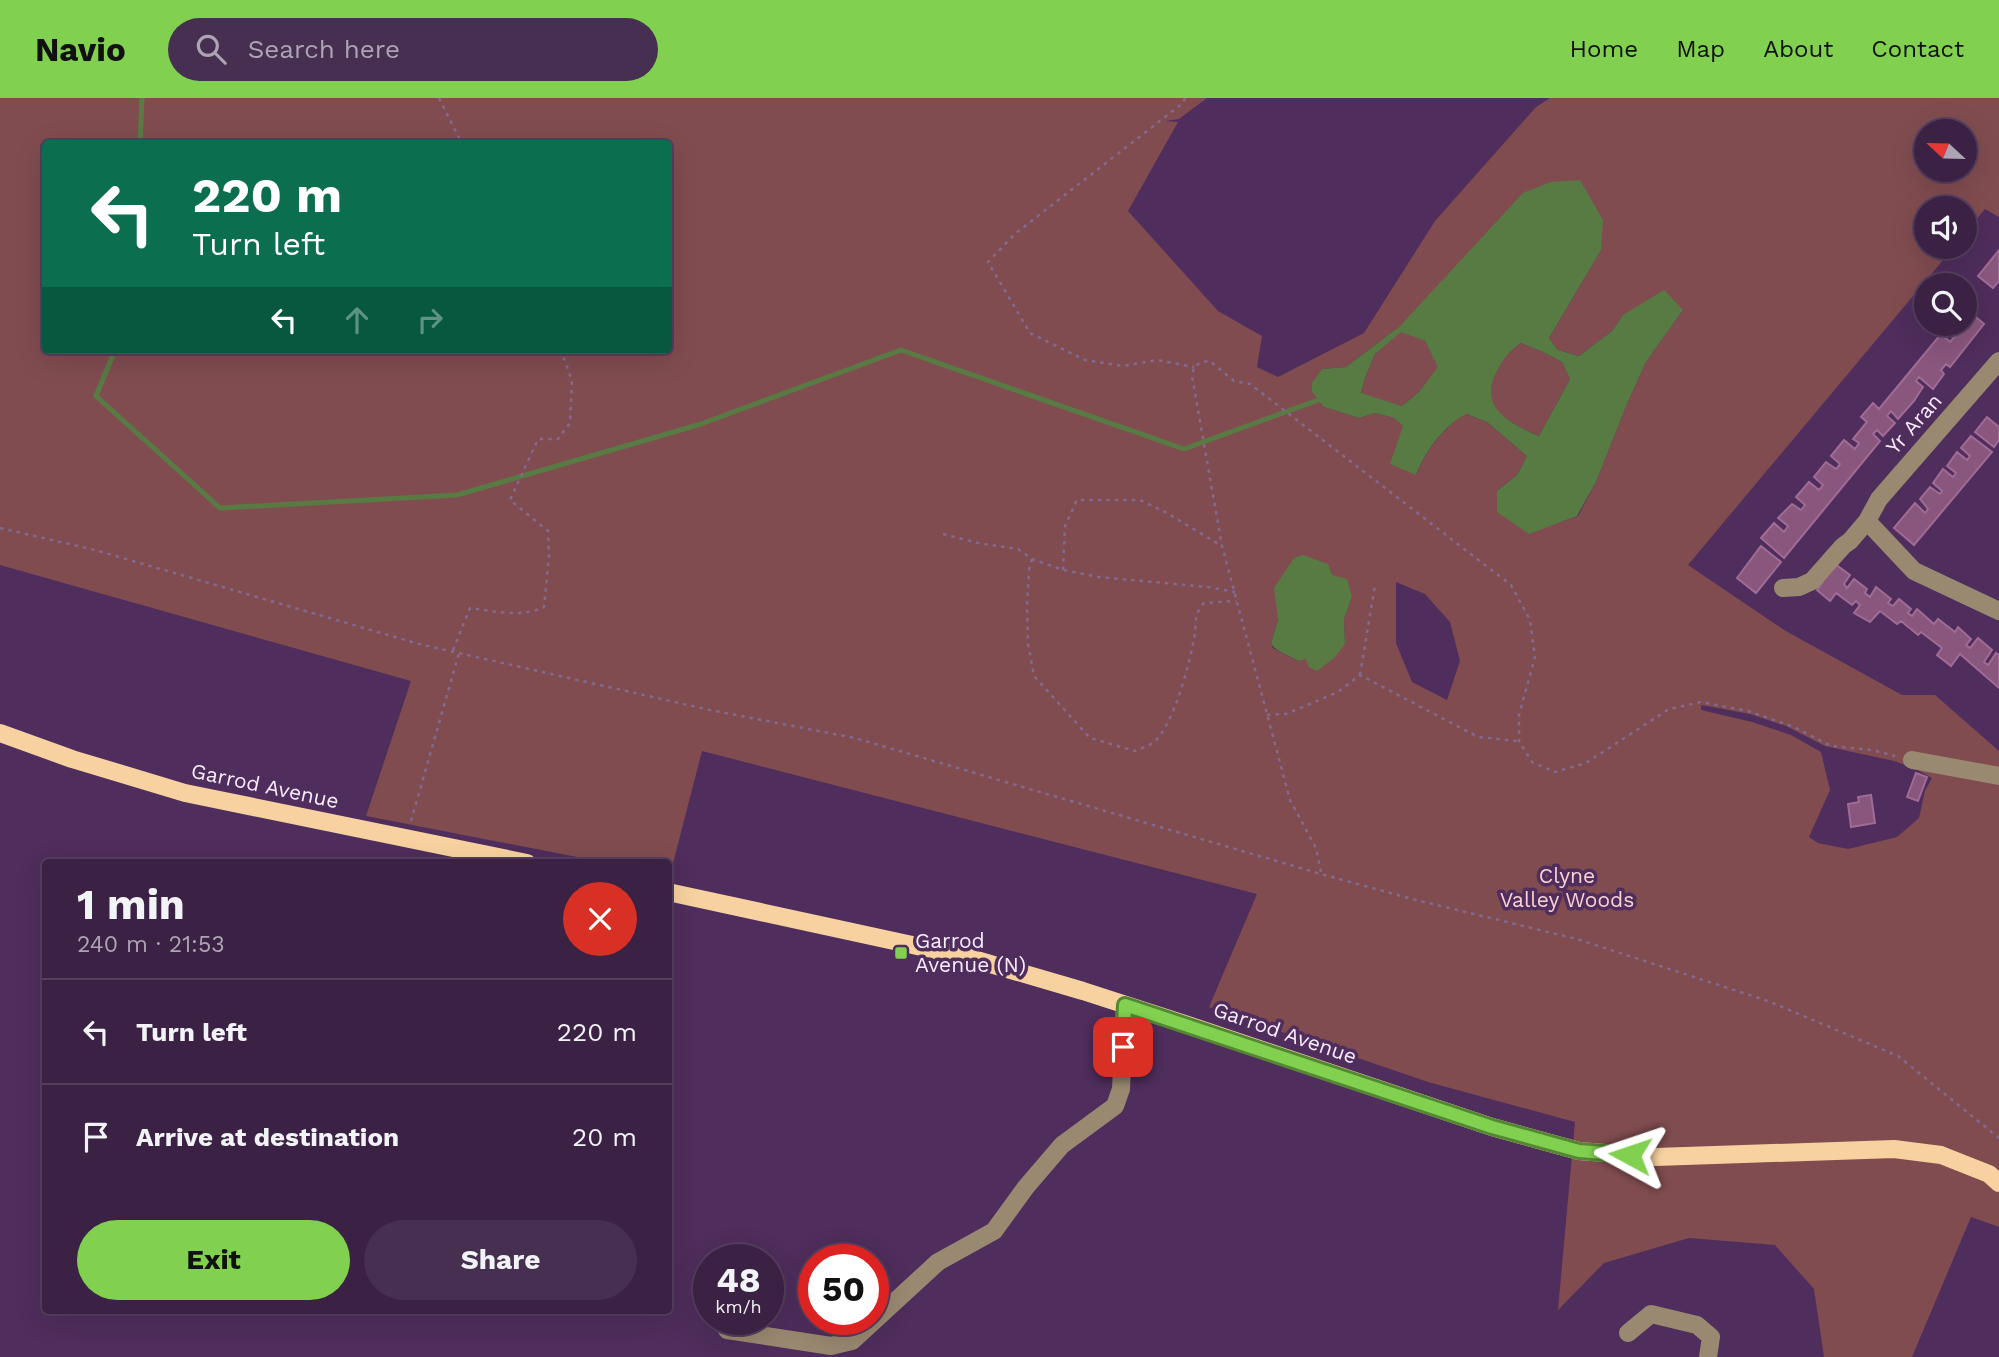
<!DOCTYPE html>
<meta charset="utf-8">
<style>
:root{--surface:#3b2245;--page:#462f50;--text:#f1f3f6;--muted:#aca4b3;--line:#543f5e;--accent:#81d050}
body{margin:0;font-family:"Work Sans",sans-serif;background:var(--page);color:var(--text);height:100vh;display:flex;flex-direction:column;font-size:26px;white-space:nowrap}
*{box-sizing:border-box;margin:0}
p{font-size:23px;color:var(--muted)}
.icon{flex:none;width:38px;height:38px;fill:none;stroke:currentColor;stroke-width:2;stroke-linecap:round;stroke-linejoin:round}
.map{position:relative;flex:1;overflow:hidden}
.sheet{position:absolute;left:42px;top:761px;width:630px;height:455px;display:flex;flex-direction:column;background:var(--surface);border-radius:7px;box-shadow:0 7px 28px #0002,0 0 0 2px var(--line)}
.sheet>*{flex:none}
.top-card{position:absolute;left:42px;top:42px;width:630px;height:214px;border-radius:7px;box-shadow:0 7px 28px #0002,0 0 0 2px var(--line);background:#0b6e4f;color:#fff;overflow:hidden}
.needle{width:46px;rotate:292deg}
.fabs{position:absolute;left:1914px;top:21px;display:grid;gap:14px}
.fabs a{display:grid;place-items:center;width:63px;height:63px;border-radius:50%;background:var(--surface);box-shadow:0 7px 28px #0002,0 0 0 2px var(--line);font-size:35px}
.speed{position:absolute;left:693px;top:1146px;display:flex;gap:14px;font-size:35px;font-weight:700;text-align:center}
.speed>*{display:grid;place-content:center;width:91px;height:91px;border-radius:50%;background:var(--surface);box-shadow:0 7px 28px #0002,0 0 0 2px var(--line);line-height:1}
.speed small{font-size:18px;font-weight:400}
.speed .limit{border:10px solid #d22;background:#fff;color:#111}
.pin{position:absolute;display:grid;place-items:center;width:60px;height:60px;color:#fff;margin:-30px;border-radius:14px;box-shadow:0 4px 10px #0006}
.me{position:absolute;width:77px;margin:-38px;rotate:275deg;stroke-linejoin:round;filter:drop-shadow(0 0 5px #0008)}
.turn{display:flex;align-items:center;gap:24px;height:147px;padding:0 35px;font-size:32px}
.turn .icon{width:91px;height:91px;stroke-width:2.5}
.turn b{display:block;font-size:49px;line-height:60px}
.lanes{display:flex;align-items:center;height:66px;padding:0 35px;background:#0003;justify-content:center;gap:35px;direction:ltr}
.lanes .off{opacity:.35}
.round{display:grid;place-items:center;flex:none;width:74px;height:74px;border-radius:37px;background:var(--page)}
.summary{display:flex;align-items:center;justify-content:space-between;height:119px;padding:0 35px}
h1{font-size:42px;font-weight:700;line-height:52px}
.action{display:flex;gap:14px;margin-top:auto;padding:14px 35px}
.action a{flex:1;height:80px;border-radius:42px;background:var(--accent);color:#111;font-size:28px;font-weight:700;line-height:80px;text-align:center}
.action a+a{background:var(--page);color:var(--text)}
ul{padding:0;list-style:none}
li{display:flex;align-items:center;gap:21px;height:105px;padding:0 35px;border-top:2px solid var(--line)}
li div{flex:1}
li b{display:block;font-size:26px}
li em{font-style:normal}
header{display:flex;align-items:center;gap:42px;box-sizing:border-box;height:98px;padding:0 35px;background:var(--accent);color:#111}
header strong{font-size:33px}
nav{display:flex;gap:38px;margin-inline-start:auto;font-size:24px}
.search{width:490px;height:63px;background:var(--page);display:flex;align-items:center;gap:18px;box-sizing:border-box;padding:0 24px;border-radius:38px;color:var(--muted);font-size:26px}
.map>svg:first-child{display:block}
</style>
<header>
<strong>Navio</strong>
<div class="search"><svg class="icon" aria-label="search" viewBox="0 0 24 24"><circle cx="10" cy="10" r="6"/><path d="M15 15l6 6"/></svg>Search here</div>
<nav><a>Home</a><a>Map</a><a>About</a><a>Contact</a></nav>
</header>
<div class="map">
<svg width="1999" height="1259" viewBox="0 0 1999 1259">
<rect width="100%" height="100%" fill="#4f2d5c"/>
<path fill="#804c50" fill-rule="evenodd" d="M 0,0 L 1207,0 L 1179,21 L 1165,23 L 1178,24 L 1128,113 L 1218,213 L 1262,238 L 1257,269 L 1278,279 L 1364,235 L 1435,123 L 1536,9 L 1550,0 L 1999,0 L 1999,119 L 1985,111 L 1965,135 L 1965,110 L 1927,110 L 1927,149 L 1954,149 L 1688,467 L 1784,532 L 1902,597 L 1935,597 L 1999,653 L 1999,1129 L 1971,1119 L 1912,1259 L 1824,1259 L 1814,1191 L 1775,1147 L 1689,1140 L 1604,1165 L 1558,1212 L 1575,1024 L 1428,984 L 1209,909 L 1257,796 L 702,653 L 670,777 L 669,777 L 668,765 L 608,765 L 366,718 L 411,583 L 0,467 ZM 1927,33 L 1965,33 L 1965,72 L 1927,72 ZM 46,46 L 668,46 L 668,252 L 46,252 ZM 1601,152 L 1549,240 L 1558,252 L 1579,258 L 1612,233 L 1623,217 L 1683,212 L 1646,264 L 1627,306 L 1596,384 L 1578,418 L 1529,435 L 1497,393 L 1517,377 L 1527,358 L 1487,324 L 1465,316 C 1443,330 1426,352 1416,377 L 1399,343 L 1403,328 L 1394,320 L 1375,315 L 1359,320 L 1324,309 L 1322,271 L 1346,269 L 1400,228 ZM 1396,484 L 1425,496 L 1450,524 L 1460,563 L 1447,602 L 1412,584 L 1396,545 ZM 1352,499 L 1344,521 L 1345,546 L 1298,563 L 1273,550 L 1271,546 L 1278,521 ZM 1701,607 L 1750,616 L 1786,628 L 1825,648 L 1894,663 L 1916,671 L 1932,680 L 1925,693 L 1919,720 L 1897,739 L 1848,751 L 1818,745 L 1809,739 L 1830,692 L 1821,654 L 1791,637 L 1752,624 L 1701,612 Z
M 1401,233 L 1425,243 L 1439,269 L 1419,294 L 1402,308 L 1361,296 L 1365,280 L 1375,256 Z
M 1521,245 L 1543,254 L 1562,264 L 1570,281 L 1539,338 C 1512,326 1477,310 1496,275 C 1504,259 1506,256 1521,245 Z"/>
<path fill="#587b44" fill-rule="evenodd" d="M 1580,82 L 1603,122 L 1601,152 L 1549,240 L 1558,252 L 1579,258 L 1612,233 L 1623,217 L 1664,192 L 1683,212 L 1646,264 L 1627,306 L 1596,384 L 1577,418 L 1529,436 L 1497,414 L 1497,393 L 1517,377 L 1527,358 L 1487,324 L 1466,316 C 1443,329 1426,352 1416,377 L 1390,366 L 1403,328 L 1394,320 L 1375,315 L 1359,320 L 1324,309 L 1312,294 L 1312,285 L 1322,271 L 1346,269 L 1400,228 L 1523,95 L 1551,84 ZM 1401,234 L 1425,243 L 1438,269 L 1419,294 L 1402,308 L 1361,295 L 1365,280 L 1375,256 ZM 1521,245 L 1543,254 L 1562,264 L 1570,281 L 1539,338 C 1512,326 1478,310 1496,275 C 1504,260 1507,255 1521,245 Z
M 1303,457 L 1328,466 L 1332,477 L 1347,481 L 1352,499 L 1344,521 L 1345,546 L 1334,560 L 1317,573 L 1309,569 L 1306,561 L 1298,563 C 1290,558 1276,553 1271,546 L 1278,521 L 1274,490 L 1294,460 Z"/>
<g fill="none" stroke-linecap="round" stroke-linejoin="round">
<path stroke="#587b44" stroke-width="5" d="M 140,46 L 142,0
M 115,252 L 96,298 L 220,410 L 457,397 L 701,326 L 901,252 L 1184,351 L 1324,300"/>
</g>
<path fill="#89567d" stroke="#a06b94" stroke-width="2" d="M 1999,152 L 1999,183 L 1993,190 L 1978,178 Z
M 1965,210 L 1984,226 L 1950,269 L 1946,266 L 1941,272 L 1944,276 L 1933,291 L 1919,279 L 1916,283 L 1923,289 L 1914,303 L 1898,321 L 1891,313 L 1887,318 L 1895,325 L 1883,338 L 1877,332 L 1873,336 L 1880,343 L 1784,460 L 1761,440 L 1774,425 L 1784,434 L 1788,428 L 1778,420 L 1792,406 L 1801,412 L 1805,407 L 1796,399 L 1809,384 L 1819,392 L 1823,387 L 1814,379 L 1826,364 L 1836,371 L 1840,366 L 1831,358 L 1844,342 L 1855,351 L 1859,345 L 1853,341 L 1867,324 L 1861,319 L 1873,305 L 1879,311 L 1941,236 L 1950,244 L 1955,238 L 1945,229 L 1948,226 L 1965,226 Z
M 1987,319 L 1999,329 L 1999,342 L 1994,349 L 1975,334 Z
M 1971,338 L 1992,354 L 1914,447 L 1894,430 L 1915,405 L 1925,415 L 1928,411 L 1920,401 L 1930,389 L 1940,396 L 1942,393 L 1933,385 L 1943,371 L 1953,379 L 1956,375 L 1947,368 L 1957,354 L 1967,362 L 1970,358 L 1961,350 Z
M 1761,448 L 1781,464 L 1756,495 L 1737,480 Z
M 1835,466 L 1850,477 L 1844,486 L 1847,490 L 1854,481 L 1867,491 L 1865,495 L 1870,499 L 1876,489 L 1891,501 L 1888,505 L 1893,508 L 1899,501 L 1911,511 L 1908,515 L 1912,518 L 1917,511 L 1934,526 L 1938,521 L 1955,534 L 1958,529 L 1971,541 L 1966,547 L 1970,550 L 1978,540 L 1992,552 L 1984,564 L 1988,567 L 1996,555 L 1999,557 L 1999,590 L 1960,556 L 1951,568 L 1937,557 L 1942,550 L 1921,534 L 1918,537 L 1901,523 L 1897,526 L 1880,513 L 1870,524 L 1854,515 L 1860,507 L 1856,503 L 1852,507 L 1836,495 L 1830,503 L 1817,492 Z
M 1916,675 L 1927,679 L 1918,703 L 1907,699 Z
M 1871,697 L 1875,725 L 1851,729 L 1848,706 L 1859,704 L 1858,699 Z"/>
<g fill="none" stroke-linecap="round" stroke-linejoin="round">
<path stroke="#84698f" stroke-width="2.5" stroke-dasharray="3.5 5" stroke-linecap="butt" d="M 439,0 L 462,46
M 1185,0 L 1183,5 L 1016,135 L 988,164 L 1030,235 L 1085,262 L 1123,268 L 1157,262 L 1194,269
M 0,430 L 95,452 L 419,546 L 710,612 L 855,640 L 1321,776 L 1416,802 L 1577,841 L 1768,903 L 1898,958 L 1999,1040
M 943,436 L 978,445 L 1018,451 L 1032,461 L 1063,472 L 1099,479 L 1208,489 L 1235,494
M 1032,461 L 1029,472 L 1027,509 L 1028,545 L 1034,578 L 1090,640 L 1135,653 C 1141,650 1150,648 1155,643 C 1174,625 1189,567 1194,541 C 1197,525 1193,517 1204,505 L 1236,503
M 1063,472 L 1065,428 L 1077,402 L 1140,402 L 1167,415 L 1220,447
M 453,552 L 470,510 C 494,513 521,520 544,509 L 549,458 L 548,433 L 510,402 L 538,341 L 558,341 L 570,325 L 572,283 L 561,252
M 1360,577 L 1375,487
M 1267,617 L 1286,616 L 1338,594 L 1360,577 L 1478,639 L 1518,643
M 411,723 L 459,555
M 1321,774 L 1316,750 L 1290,702 L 1222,448 L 1192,278 L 1194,269 L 1201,264 L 1210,263 L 1234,283 L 1250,286 L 1511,487 L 1530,522 L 1535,559 L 1519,617 L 1519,643 L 1532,664 L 1555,674 L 1586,665 L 1669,611 L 1701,604 L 1748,613 L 1794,629 L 1831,648 L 1872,652 L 1895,658"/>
<path stroke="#9a8971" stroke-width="18" d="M 1999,263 L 1879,401 L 1867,423 L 1914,473 L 1999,513
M 1783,490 L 1799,489 L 1812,483 L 1843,448 L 1850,443 L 1867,423
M 1912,662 L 1999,678
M 727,1232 L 831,1248 L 852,1243 L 938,1164 L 994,1133 L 1026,1089 L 1062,1047 L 1115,1008 L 1121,991 L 1125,907
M 1628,1235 L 1651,1216 L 1697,1227 L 1711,1239 L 1708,1259"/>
<path stroke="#f7d2a0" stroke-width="18" d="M 0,635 L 72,661 L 185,695 L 527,765
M 668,794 L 963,858 L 1083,893 L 1188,927 L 1492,1029 L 1579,1053 L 1656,1059 L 1894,1051 L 1941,1057 L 1989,1076 L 1999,1085"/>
</g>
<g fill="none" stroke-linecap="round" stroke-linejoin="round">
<defs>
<path id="route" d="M 1123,949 L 1125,907 L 1492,1029 L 1579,1053 L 1630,1057"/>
</defs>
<use href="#route" stroke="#548734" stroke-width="18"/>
<use href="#route" stroke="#81d050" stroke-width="12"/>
</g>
<rect fill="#81d050" stroke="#4f2d5c" stroke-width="2.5" x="894" y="848" width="14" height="14" rx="3.5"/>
<g text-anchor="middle" stroke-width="7" stroke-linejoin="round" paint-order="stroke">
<g font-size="21" fill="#f9edfe" stroke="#4f2d5c">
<text transform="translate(1914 326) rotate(-49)" y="7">Yr Aran</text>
<text transform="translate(265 688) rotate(12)" y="7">Garrod Avenue</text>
<text transform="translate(1285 935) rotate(19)" y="7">Garrod Avenue</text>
</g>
<g font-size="21" fill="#fcd1d3" stroke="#4f2d5c">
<text x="1567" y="785">Clyne<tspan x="1567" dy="24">Valley Woods</tspan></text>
</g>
<g font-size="21" fill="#f9edfe" stroke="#4f2d5c" text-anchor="start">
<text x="915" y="850">Garrod<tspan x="915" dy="24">Avenue (N)</tspan></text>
</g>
</g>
</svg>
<div class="fabs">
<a><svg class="needle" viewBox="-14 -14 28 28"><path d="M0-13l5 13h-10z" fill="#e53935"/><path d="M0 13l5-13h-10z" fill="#aca4b3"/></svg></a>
<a><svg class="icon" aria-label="sound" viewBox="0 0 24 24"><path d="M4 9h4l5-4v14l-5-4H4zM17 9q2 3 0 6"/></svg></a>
<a><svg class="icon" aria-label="search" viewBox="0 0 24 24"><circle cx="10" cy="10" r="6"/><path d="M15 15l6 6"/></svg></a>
</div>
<div class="speed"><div>48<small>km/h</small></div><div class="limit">50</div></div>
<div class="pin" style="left:1123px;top:949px;background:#d93025"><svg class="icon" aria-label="arrive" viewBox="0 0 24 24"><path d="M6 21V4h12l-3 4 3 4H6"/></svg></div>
<svg class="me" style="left:1630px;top:1057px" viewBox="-20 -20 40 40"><path d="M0-17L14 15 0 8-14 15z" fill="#81d050" stroke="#fff" stroke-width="4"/></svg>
<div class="top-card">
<div class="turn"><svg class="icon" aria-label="left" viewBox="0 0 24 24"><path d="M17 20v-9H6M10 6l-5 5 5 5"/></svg><div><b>220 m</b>Turn left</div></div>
<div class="lanes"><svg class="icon" aria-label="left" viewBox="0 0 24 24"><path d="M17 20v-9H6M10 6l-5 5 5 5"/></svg><svg class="icon off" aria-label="ahead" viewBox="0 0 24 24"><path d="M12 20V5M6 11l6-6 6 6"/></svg><svg class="icon off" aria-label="right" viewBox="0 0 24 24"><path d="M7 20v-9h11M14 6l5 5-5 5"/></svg></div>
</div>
<section class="sheet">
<div class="summary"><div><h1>1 min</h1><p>240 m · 21:53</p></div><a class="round" style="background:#d93025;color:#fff"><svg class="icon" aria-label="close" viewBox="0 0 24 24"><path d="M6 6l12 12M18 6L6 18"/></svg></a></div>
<ul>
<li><svg class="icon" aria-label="left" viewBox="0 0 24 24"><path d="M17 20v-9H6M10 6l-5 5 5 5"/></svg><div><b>Turn left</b></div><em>220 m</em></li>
<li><svg class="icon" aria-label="arrive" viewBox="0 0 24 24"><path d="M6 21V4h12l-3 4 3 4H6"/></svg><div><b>Arrive at destination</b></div><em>20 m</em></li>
</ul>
<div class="action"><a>Exit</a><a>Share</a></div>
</section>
</div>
